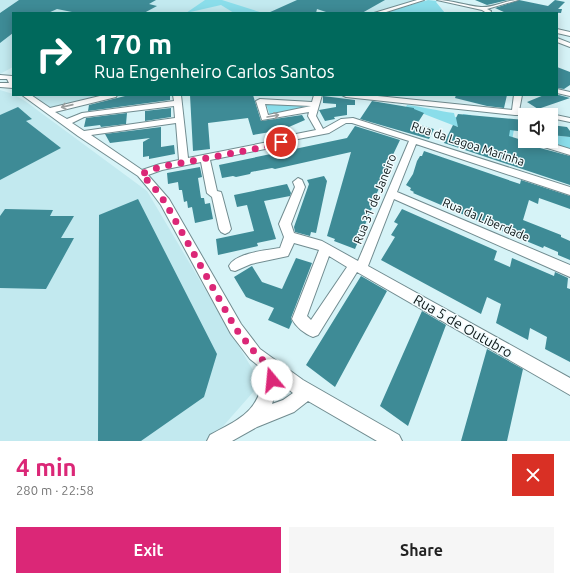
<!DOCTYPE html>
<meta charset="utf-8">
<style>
:root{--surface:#fff;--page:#f6f6f6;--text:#222;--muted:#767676;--accent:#db2777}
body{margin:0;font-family:Ubuntu,sans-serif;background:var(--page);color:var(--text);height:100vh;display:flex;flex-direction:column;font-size:15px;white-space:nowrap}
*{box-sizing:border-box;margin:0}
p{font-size:13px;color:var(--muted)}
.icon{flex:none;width:22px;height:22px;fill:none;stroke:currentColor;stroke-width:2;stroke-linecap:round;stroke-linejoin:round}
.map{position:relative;height:441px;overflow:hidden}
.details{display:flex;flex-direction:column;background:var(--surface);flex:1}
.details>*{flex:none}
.hud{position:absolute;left:12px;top:12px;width:546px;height:84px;border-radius:0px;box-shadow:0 2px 10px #0003;background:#00695c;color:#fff;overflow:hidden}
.buttons{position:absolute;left:518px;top:108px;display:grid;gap:8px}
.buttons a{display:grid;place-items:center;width:40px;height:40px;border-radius:0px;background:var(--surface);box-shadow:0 2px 10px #0003;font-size:20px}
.pin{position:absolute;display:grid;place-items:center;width:34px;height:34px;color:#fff;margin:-17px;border:2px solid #fff;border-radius:50%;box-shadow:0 1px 4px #0007}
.me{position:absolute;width:44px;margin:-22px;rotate:343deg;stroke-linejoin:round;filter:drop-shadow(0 0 3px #0008)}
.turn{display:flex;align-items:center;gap:14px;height:84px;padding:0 16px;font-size:18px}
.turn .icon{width:52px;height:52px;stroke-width:2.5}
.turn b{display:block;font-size:28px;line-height:34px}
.round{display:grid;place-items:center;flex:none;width:42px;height:42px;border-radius:0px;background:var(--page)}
.summary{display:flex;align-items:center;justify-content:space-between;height:68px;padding:0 16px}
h1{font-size:24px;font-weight:600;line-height:30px;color:var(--accent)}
.cta{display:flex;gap:8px;margin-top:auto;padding:8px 16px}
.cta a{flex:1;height:46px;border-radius:0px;background:var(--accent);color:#fff;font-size:16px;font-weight:600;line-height:46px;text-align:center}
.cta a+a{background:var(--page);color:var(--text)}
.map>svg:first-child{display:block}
</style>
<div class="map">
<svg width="570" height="441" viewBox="0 0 570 441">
<rect width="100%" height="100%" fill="#d6f3f7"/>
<path fill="#c2e9ef" d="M 0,0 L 425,0 L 383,13 L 13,13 L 13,67 L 0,74 Z
M 0,90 L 13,94 L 25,101 L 147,191 L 257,377 L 255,390 L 210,441 L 0,441 Z
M 32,95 L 120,95 L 55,112 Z"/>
<path fill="#8addea" d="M 205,0 L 222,0 L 263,13 L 234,13 L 221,5 L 186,13 Z
M 428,0 L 437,1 L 436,2 L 445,13 L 384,13 Z
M 266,104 L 302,106 L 305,107 L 270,115 Z
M 407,105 C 424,107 438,111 454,113 L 455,117 L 463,118 L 463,114 L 471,115 L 474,125 L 514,129 L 512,141 L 455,126 L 406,107 Z
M 551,135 L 570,137 L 570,149 L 546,141 L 551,141 Z"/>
<path fill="#3e8b96" d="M 19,0 L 156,0 L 149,4 L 157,6 L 144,13 L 77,13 L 57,9 L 48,13 L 13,13 L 13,33 L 0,43 L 0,13 Z
M 297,0 L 385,0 L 362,13 L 329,13 L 317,9 L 316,13 L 268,13 Z
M 475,0 L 508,0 L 487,5 Z
M 519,0 L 548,6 L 555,0 L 565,2 L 558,9 L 562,9 L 561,13 L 506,13 L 495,8 Z
M 557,67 L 570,72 L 570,85 L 564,89 L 557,88 Z
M 129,95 L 170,95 L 170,100 L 88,111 L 89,105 Z
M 190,95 L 253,95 L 261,121 L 302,115 L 305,120 L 282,130 L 253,135 L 248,118 L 208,123 L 210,149 L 193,151 Z
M 456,95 L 507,95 L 504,108 L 487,106 L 455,98 Z
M 544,95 L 559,95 L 570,98 L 538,109 L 527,102 Z
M 323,96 L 355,100 L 355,105 L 347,105 L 347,115 L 334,117 L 335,119 L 325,121 L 319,110 L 336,107 L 336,104 L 323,103 Z
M 372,101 L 414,108 L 414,109 L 424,113 L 417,124 L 434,129 L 429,139 L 360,119 Z
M 18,107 L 32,119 L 26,121 L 61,148 L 0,180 L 0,115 Z
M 171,108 L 171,117 L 145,121 L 145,111 Z
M 127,113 L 126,124 L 101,127 L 100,125 L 84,127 L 86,118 Z
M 458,114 L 525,120 L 525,132 L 510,130 L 509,136 L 525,141 L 525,144 L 570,156 L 570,185 L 444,143 L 453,125 L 458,127 L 456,118 Z
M 551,125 L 567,127 L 570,131 L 570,137 L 551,135 Z
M 355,126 L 400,140 L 380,182 L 382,182 L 370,208 L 372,208 L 355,249 L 334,241 L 335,239 L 327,236 L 351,152 L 275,169 L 272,168 L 251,172 L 250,174 L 236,177 L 233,176 L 222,178 L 219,165 L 347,138 Z
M 161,127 L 161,147 L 174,145 L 175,154 L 149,159 L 149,156 L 143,157 L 143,142 L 150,138 L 110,143 L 105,134 Z
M 424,151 L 520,184 L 521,180 L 570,196 L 570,209 L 539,198 L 538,204 L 529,200 L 523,220 L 561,235 L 561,237 L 570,241 L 570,260 L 558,255 L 558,252 L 544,246 L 543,248 L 502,231 L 503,229 L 488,223 L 488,225 L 413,193 L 414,192 L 410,190 L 411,188 L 406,185 L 413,174 L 417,161 L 420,156 L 422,156 Z
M 200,167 L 202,177 L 198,178 L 201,198 L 204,198 L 205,204 L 210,203 L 213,219 L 195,223 L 192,207 L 188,208 L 187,201 L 184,202 L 182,190 L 179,190 L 178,182 L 168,184 L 167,173 Z
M 324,176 L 327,181 L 316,233 L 311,232 L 310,236 L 295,232 L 294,227 L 309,184 L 307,180 Z
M 287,184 L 291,193 L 290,196 L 264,201 L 276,239 L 257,243 L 258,246 L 218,255 L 216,239 L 254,231 L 247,205 L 237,207 L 234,195 Z
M 138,199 L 217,354 L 204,397 L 141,441 L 98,441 L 99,215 Z
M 5,209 L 53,210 L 50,216 L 74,216 L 61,238 L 74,238 L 46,289 L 0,288 L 0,216 Z
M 402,209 L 497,251 L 494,260 L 510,267 L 512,258 L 554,276 L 555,272 L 568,278 L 567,288 L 570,289 L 570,362 L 545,349 L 547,337 L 530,328 L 528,340 L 496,323 L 501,304 L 487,297 L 481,314 L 381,260 L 395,237 L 391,235 L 398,224 L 394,222 Z
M 296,258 L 312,263 L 291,318 L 292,322 L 289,329 L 268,320 L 274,308 L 246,297 L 234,277 L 252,266 L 262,282 L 282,289 Z
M 361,276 L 387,291 L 335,387 L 306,365 Z
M 422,311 L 446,325 L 408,426 L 380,406 Z
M 487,349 L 523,369 L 507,441 L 461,441 Z"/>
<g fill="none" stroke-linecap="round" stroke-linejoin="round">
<defs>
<path id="minor" d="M 417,0 L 424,0 L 383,13 L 374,13 Z
M 437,0 C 452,0 466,6 481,7 C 493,8 506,0 518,0 L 487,9 L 491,11 L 490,13 L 484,13 L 485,12 L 482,10 Z
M 557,29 L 570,32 L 570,36 L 557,33 Z
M 557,38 L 570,43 L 570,47 L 557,42 Z
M 0,75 L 12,76 L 13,88 L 0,87 L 0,83 L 9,83 L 7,79 L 0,79 Z
M 557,89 L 570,92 L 570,96 L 557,93 Z
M 22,95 L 31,95 L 50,108 L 104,95 L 117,95 L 116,97 L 55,112 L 67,119 L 82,113 L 174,101 L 173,95 L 181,95 L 188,158 L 268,142 L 291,135 L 316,130 L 308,116 L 309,112 L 262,120 L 256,101 L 260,99 L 312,102 L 314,95 L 322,95 L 316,116 L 323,129 L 341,119 L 353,118 L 570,187 L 570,195 L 416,144 L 397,192 L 570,265 L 570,277 L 394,199 L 368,266 L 570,378 L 570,395 L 357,272 L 318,335 L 313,337 C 305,334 296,327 292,319 L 319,250 L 294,243 L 288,256 L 251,264 L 235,271 L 231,270 L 229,266 C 235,253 267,250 280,248 L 284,237 L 279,224 L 295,187 L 293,182 L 298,178 L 302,180 L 305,187 L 291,224 L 294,233 L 322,241 L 358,261 L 409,141 L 352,123 L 346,123 L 329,133 L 293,140 L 270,148 L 210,160 L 217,191 L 221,192 L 222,195 L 231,229 L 229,232 L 225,234 L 221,232 L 219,229 L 212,197 L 207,193 L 201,162 L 162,170 L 148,175 L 169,199 L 241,324 L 260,349 L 303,380 L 399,435 L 402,441 L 377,441 L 308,401 L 294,412 L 257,427 L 232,441 L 207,441 L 210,435 C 243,417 259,412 265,371 L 250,359 L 231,334 L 161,205 L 149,189 L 138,176 L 78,136 ZM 265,104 L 311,106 L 268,115 ZM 174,106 L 175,118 L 84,131 L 72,123 L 84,117 ZM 176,123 L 179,160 L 160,164 L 142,170 L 91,135 ZM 329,256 L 347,267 L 311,320 L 307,316 ZM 279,382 L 293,393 L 283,400 L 272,404 Z
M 342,95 L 368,95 L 512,110 L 514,95 L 522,95 L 519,111 L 538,113 L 542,115 L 515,115 L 346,97 Z
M 551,114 L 570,118 L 570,122 L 551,118 L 551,115 L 548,115 Z
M 530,141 L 544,141 L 570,149 L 570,155 L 531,143 Z"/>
</defs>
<use href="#minor" stroke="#718c90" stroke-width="2"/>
<use href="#minor" fill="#fff" fill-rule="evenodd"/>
</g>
<defs><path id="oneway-shaft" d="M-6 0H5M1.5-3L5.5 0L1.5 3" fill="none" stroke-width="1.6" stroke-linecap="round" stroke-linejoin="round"/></defs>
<g stroke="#9ca0a0">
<use href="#oneway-shaft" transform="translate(67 106) rotate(167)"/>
<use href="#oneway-shaft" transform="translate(273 116) rotate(-10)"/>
</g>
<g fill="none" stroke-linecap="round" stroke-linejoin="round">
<path stroke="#db2777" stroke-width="7" stroke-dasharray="0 12.6" d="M 272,380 L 273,369 L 256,354 L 236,329 L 165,202 L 153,186 L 141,174 L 160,167 L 270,146 L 281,142"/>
</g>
<g text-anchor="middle" stroke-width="3" stroke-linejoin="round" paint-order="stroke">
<g font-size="12" fill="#071112" stroke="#f1fcfe">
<text transform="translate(468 144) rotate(18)" y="4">Rua da Lagoa Marinha</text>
<text transform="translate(375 199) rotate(-68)" y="4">Rua 31 de Janeiro</text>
<text transform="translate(486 220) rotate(23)" y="4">Rua da Liberdade</text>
</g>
<g font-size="14" fill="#071112" stroke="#f1fcfe">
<text transform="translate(463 326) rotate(30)" y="5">Rua 5 de Outubro</text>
</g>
</g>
</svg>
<div class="buttons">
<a><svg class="icon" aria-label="sound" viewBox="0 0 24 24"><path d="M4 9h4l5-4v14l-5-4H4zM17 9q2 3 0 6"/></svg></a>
</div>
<div class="pin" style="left:281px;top:142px;background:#d93025"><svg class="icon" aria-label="arrive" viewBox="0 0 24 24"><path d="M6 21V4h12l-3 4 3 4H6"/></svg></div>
<svg class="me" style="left:272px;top:380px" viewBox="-20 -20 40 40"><circle r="19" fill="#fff"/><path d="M0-13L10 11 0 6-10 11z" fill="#db2777"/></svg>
<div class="hud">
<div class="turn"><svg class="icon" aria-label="right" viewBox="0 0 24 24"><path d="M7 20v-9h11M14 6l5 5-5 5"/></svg><div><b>170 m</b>Rua Engenheiro Carlos Santos</div></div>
</div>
</div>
<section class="details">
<div class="summary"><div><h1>4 min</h1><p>280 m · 22:58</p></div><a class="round" style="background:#d93025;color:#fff"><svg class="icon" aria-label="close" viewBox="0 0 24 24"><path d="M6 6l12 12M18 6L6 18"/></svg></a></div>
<div class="cta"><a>Exit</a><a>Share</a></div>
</section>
